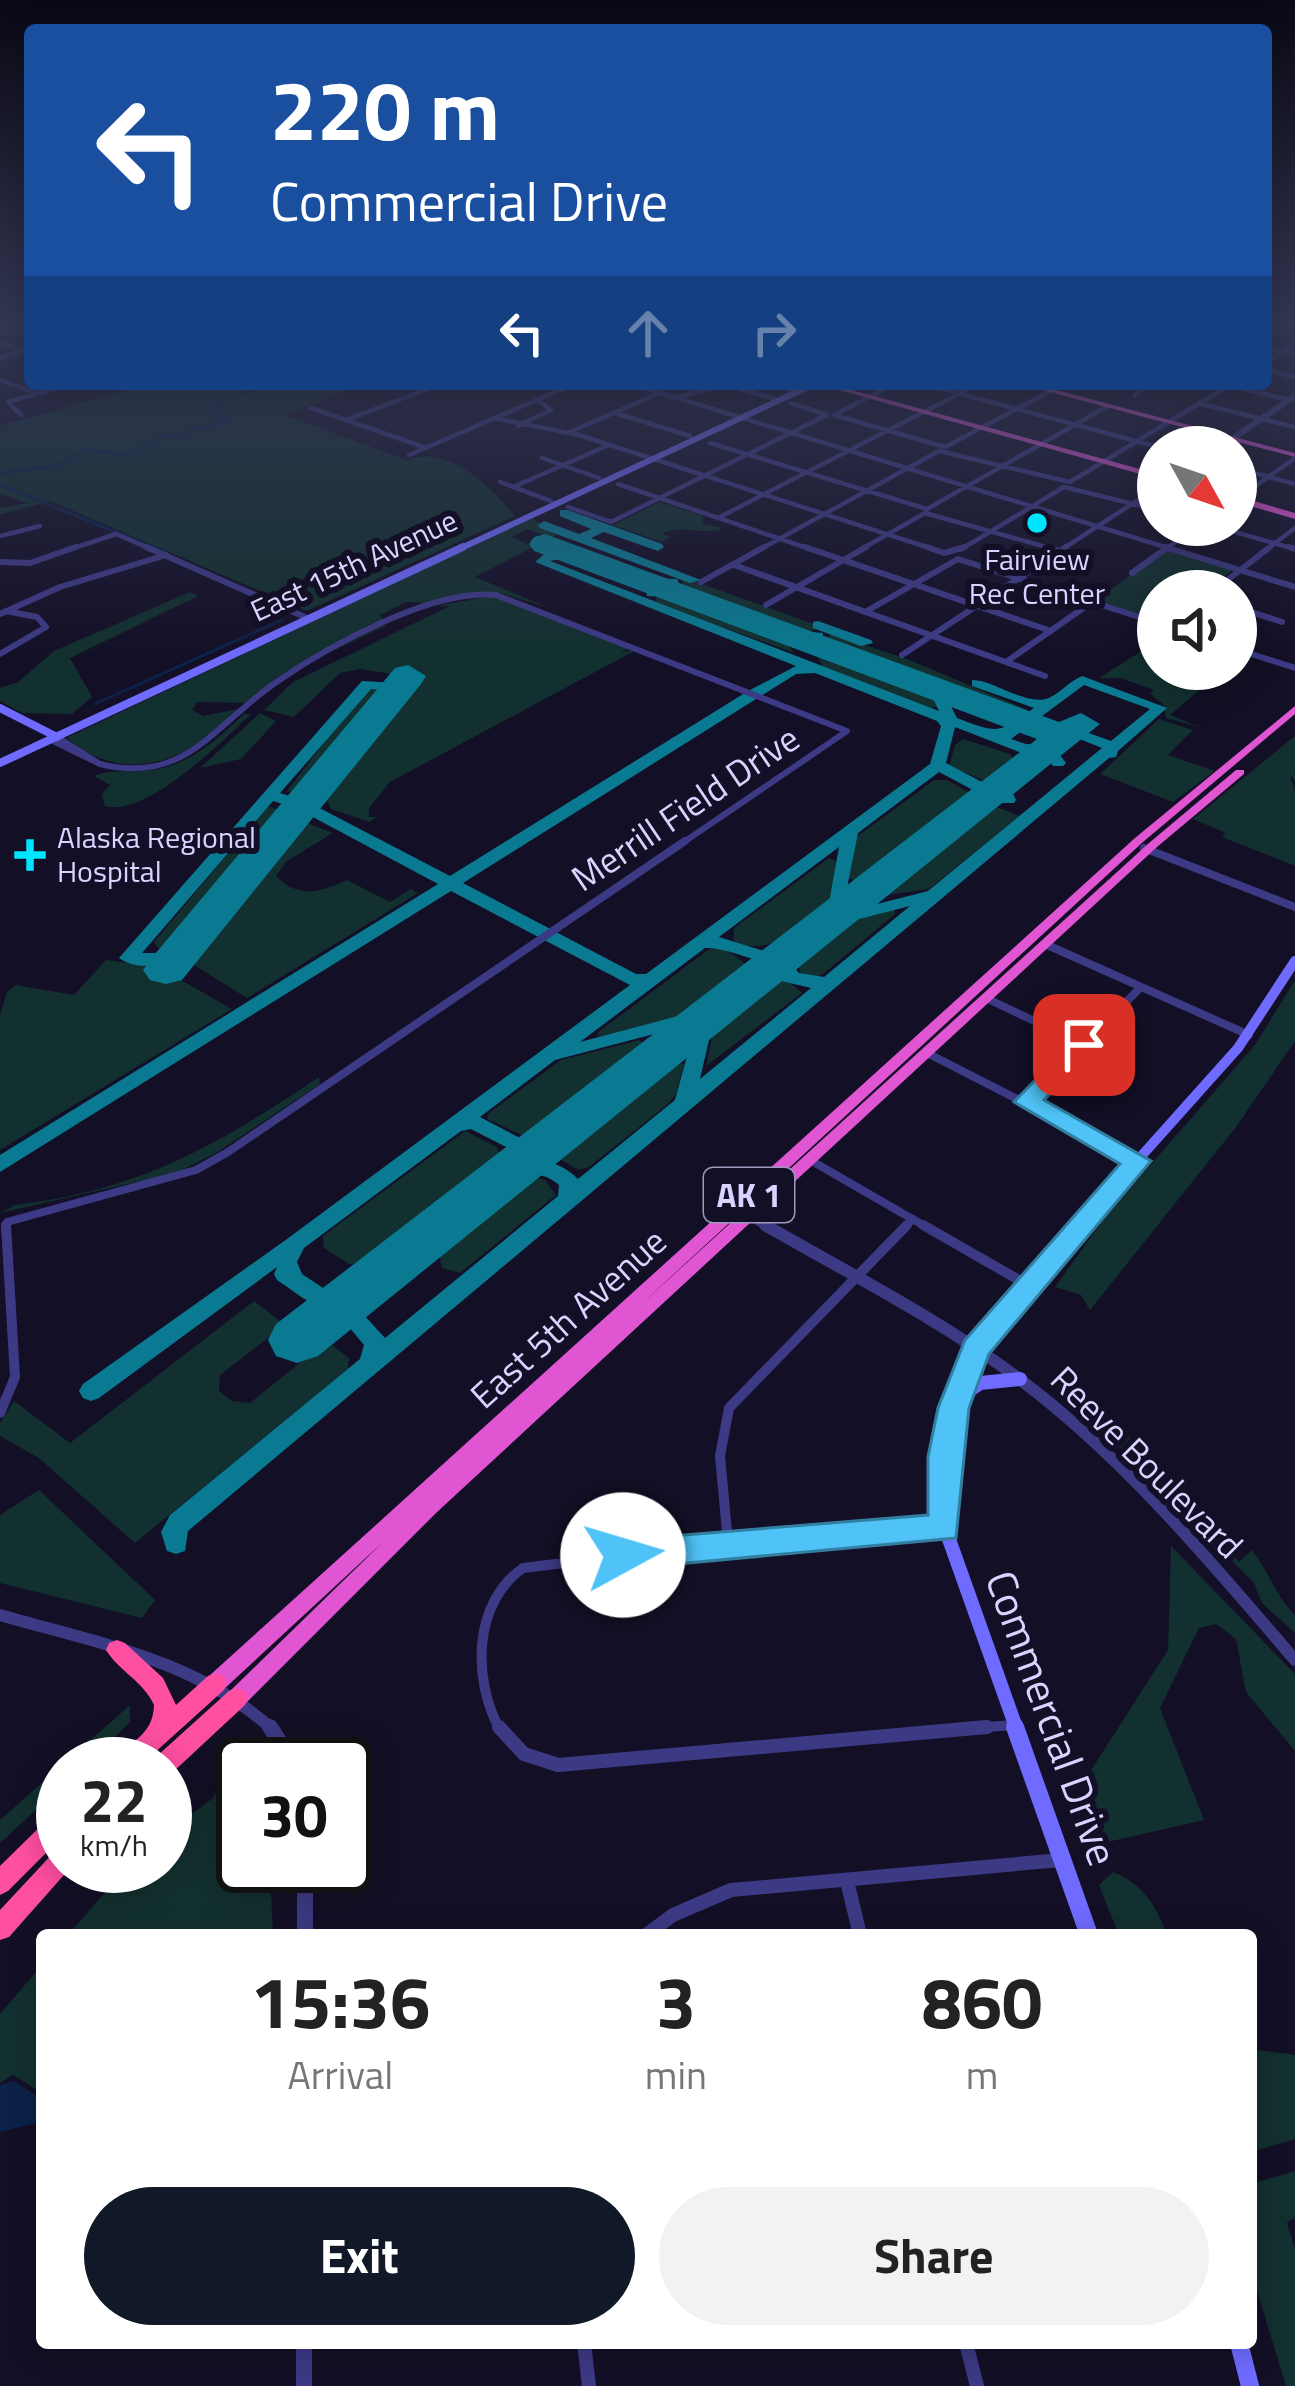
<!DOCTYPE html>
<style>
:root{--surface:#fff;--page:#f2f2f2;--text:#222;--muted:#767676;--accent:#111827}
body{margin:0;font-family:"Titillium Web",sans-serif;background:var(--page);color:var(--text);height:100vh;display:flex;flex-direction:column;font-size:45px;white-space:nowrap}
*{box-sizing:border-box;margin:0}
p{font-size:39px;color:var(--muted)}
.icon{flex:none;width:66px;height:66px;fill:none;stroke:currentColor;stroke-width:2;stroke-linecap:round;stroke-linejoin:round}
.map{position:relative;flex:1;overflow:hidden}
.details{position:absolute;left:36px;top:1929px;width:1221px;height:420px;display:flex;flex-direction:column;background:var(--surface);border-radius:12px;box-shadow:0 6px 30px #0003}
.details>*{flex:none}
.hud{position:absolute;left:24px;top:24px;width:1248px;height:366px;border-radius:12px;box-shadow:0 6px 30px #0003;background:#1a4fa0;color:#fff;overflow:hidden}
.needle{width:78px;rotate:130deg}
.fabs{position:absolute;left:1137px;top:426px;display:grid;gap:24px}
.fabs a{display:grid;place-items:center;width:120px;height:120px;border-radius:50%;background:var(--surface);box-shadow:0 6px 30px #0003;font-size:60px}
.speed{position:absolute;left:36px;top:1737px;display:flex;gap:24px;font-size:60px;font-weight:700;text-align:center}
.speed>*{display:grid;place-content:center;width:156px;height:156px;border-radius:50%;background:var(--surface);box-shadow:0 6px 30px #0003;line-height:1}
.speed small{font-size:30px;font-weight:400}
.speed .limit{border:6px solid #111;border-radius:18px;background:#fff;color:#111}
.pin{position:absolute;display:grid;place-items:center;width:102px;height:102px;color:#fff;margin:-51px;border-radius:24px;box-shadow:0 6px 18px #0006}
.me{position:absolute;width:132px;margin:-66px;rotate:84deg;stroke-linejoin:round;filter:drop-shadow(0 0 9px #0008)}
.turn{display:flex;align-items:center;gap:42px;height:252px;padding:0 48px;font-size:54px}
.turn .icon{width:156px;height:156px;stroke-width:2.5}
.turn b{display:block;font-size:84px;line-height:102px}
.lanes{display:flex;align-items:center;height:114px;padding:0 48px;background:#0003;justify-content:center;gap:60px;direction:ltr}
.lanes .off{opacity:.35}
.eta{display:flex;justify-content:space-evenly;align-items:center;height:204px;text-align:center}
.eta b{font-size:72px;font-weight:700;line-height:84px}
.action{display:flex;gap:24px;margin-top:auto;padding:24px 48px}
.action a{flex:1;height:138px;border-radius:72px;background:var(--accent);color:#fff;font-size:48px;font-weight:700;line-height:138px;text-align:center}
.action a+a{background:var(--page);color:var(--text)}
.map>svg:first-child{display:block}
</style>
<div class="map">
<svg width="1295" height="2386" viewBox="0 0 1295 2386">
<rect width="100%" height="100%" fill="#130f26"/>
<path fill="#12302f" d="M 147,384 L 366,384 L 286,415 L 406,460 C 448,444 492,487 515,516 L 307,611 L 50,501 L 0,515 L 0,508 L 27,503 L 0,494 L 0,426 Z
M 660,502 L 703,516 L 703,524 L 723,528 C 705,537 681,523 662,534 L 671,537 L 661,542 L 613,525 Z
M 532,518 L 557,535 L 550,538 L 527,529 L 512,537 L 533,547 L 475,577 L 547,607 L 500,593 L 469,593 L 431,603 L 407,602 L 380,615 L 385,626 L 276,678 L 246,703 L 197,702 L 192,710 L 203,716 L 238,709 C 188,761 127,788 66,738 Z
M 1168,549 L 1234,569 L 1205,591 L 1158,591 L 1158,621 L 1095,601 Z
M 682,581 L 694,581 L 816,625 L 815,630 L 799,632 L 682,588 Z
M 190,592 L 198,596 L 70,658 L 92,697 L 72,714 L 22,713 L 0,701 L 0,688 L 18,682 L 54,651 Z
M 657,595 L 781,638 L 795,653 L 655,603 Z
M 492,596 L 630,648 L 620,652 L 636,650 L 390,782 L 369,808 L 369,817 L 377,817 L 369,822 L 331,809 L 325,796 L 418,678 L 360,669 L 340,673 L 294,717 L 264,710 L 293,682 L 450,606 L 436,606 Z
M 831,634 L 907,659 L 1028,710 L 1010,710 L 824,641 Z
M 1156,642 L 1158,669 L 1224,669 L 1170,715 L 1199,727 L 1166,718 L 1164,705 L 1150,694 L 1154,690 L 1121,678 L 1099,678 Z
M 815,652 L 929,695 L 939,706 L 931,708 L 823,667 Z
M 374,685 L 383,690 L 303,790 L 286,792 L 365,689 Z
M 260,713 L 276,721 L 241,759 L 200,768 Z
M 244,714 L 251,714 C 223,741 145,818 105,806 L 102,794 L 110,785 L 94,776 C 110,769 125,772 143,771 C 187,768 213,743 244,714 Z
M 1159,719 L 1193,730 L 1168,755 L 1215,771 L 1173,802 L 1100,774 Z
M 1295,736 L 1295,781 L 1289,773 L 1295,790 L 1295,866 L 1222,837 L 1226,833 L 1193,819 Z
M 963,739 L 1010,754 L 1013,759 L 985,781 L 949,766 L 955,745 Z
M 934,780 L 947,780 L 970,793 L 856,880 L 849,879 L 855,838 Z
M 268,806 L 285,812 L 177,941 L 160,950 L 154,942 Z
M 997,807 L 1019,816 L 929,889 L 886,895 Z
M 307,823 L 333,833 L 287,861 L 276,876 C 298,899 321,892 347,880 L 390,902 L 411,889 L 418,893 L 247,998 L 189,962 L 297,827 Z
M 829,858 L 838,862 L 828,904 C 798,926 771,959 734,941 L 734,928 Z
M 894,908 L 895,914 L 823,974 L 813,979 L 800,973 L 799,965 L 860,916 Z
M 723,947 L 747,965 L 679,1018 L 599,1037 L 597,1033 L 709,949 Z
M 106,960 L 158,967 L 232,1009 L 0,1150 L 0,1014 L 7,992 L 16,985 L 74,995 Z
M 1295,980 L 1295,1041 L 1236,1127 L 1090,1310 L 1081,1295 L 1055,1287 L 1106,1216 L 1255,1045 Z
M 778,981 L 788,981 L 802,993 L 706,1066 L 713,1033 Z
M 639,1040 L 645,1044 L 526,1137 L 487,1119 L 489,1113 L 561,1060 Z
M 679,1063 L 684,1064 L 676,1094 L 668,1104 L 589,1167 L 578,1170 L 560,1159 Z
M 319,1077 L 320,1084 L 216,1153 L 176,1173 L 0,1213 L 15,1205 C 141,1190 216,1146 319,1077 Z
M 465,1131 L 497,1147 L 501,1160 L 362,1265 L 349,1264 L 324,1248 L 323,1236 Z
M 534,1177 L 545,1180 L 556,1195 L 460,1273 L 442,1268 L 439,1253 Z
M 254,1301 L 285,1325 L 220,1375 L 219,1391 L 232,1401 L 250,1403 L 327,1341 L 349,1358 L 348,1369 L 135,1543 L 39,1458 L 0,1436 L 0,1423 L 14,1401 L 70,1443 Z
M 1092,1402 L 1124,1425 L 1121,1434 L 1141,1444 L 1239,1562 L 1252,1550 C 1269,1572 1276,1596 1295,1615 L 1295,1633 L 1262,1603 L 1254,1583 L 1111,1439 Z
M 39,1490 L 155,1600 L 142,1618 L 0,1583 L 0,1515 Z
M 1171,1546 L 1295,1674 L 1295,1751 L 1246,1692 L 1236,1639 L 1216,1624 L 1199,1628 L 1160,1708 L 1204,1820 L 1103,1843 L 1075,1817 L 1086,1778 L 1168,1650 Z
M 130,1705 L 130,1722 L 87,1764 L 63,1764 L 63,1785 L 0,1843 L 0,1820 Z
M 240,1742 L 249,1764 L 243,1764 L 243,1866 L 270,1866 L 273,1935 L 68,1935 L 128,1866 L 165,1866 L 165,1834 L 213,1798 Z
M 1113,1872 C 1143,1884 1156,1905 1167,1935 L 1119,1935 L 1099,1885 Z
M 42,1965 L 42,2093 L 13,2075 L 0,2083 L 0,2014 Z
M 1251,2049 L 1295,2055 L 1295,2139 L 1251,2152 Z
M 1295,2171 L 1295,2218 L 1287,2222 L 1295,2250 L 1295,2386 L 1286,2386 L 1251,2271 L 1251,2184 Z"/>
<path fill="#0c2248" d="M 14,2081 L 37,2096 L 36,2123 L 0,2132 L 0,2085 Z"/>
<g fill="none" stroke-linecap="round" stroke-linejoin="round">
<path stroke="#0c2248" stroke-width="3" d="M 0,473 L 57,466 L 86,450 L 127,455 L 162,436 L 187,436 L 185,431 L 229,421 L 211,416 L 217,413 L 214,405 L 270,384
M 0,485 L 165,552
M 95,704 L 282,620"/>
<path fill="#0a7a92" fill-rule="evenodd" d="M 560,510 L 568,510 L 662,544 L 664,547 L 658,551 L 604,532 L 591,538 L 701,580 L 690,583 L 540,528 L 538,525 L 544,521 L 579,534 L 591,529 L 560,516 Z
M 570,549 L 574,550 L 574,556 L 550,561 L 939,711 L 929,690 L 941,687 L 957,718 C 998,734 999,734 1034,708 L 972,686 L 972,680 C 995,680 1026,707 1049,698 C 1060,693 1070,681 1082,676 L 1167,708 L 1118,751 L 1116,757 L 1109,758 L 188,1531 L 185,1551 L 176,1554 L 167,1551 L 161,1532 L 170,1515 L 360,1359 L 364,1345 L 340,1316 L 344,1303 C 310,1310 305,1298 277,1280 L 274,1274 L 277,1267 L 99,1398 L 91,1401 L 83,1398 L 79,1391 L 83,1384 L 287,1239 L 630,985 L 451,891 L 0,1172 L 0,1155 L 438,884 L 296,808 L 273,801 L 142,953 L 156,953 L 194,932 L 203,937 L 200,941 C 176,957 147,977 119,958 L 362,681 L 397,683 L 395,701 L 383,704 L 384,690 L 371,689 L 280,793 L 308,802 L 450,876 L 748,691 L 796,666 L 535,562 L 548,551 ZM 815,673 L 937,721 L 941,726 L 930,764 L 646,974 L 636,974 L 463,883 L 796,674 ZM 1084,685 L 1150,709 L 1111,741 L 1083,731 L 1057,735 L 1057,741 L 1082,740 L 1102,748 L 928,891 L 842,913 L 858,833 L 939,772 L 971,789 L 996,791 L 1002,803 L 1014,803 L 1016,800 L 1008,783 L 980,781 L 946,763 L 955,727 L 1019,752 L 1044,754 L 1053,766 L 1063,766 L 1066,763 L 1053,746 L 1026,744 L 1011,739 ZM 839,847 L 828,908 L 819,922 L 822,926 L 828,927 L 910,906 L 824,977 L 799,973 L 792,965 L 795,955 L 792,951 L 764,951 L 719,937 ZM 705,948 C 729,947 750,962 775,963 L 776,969 L 751,974 L 748,978 L 751,982 L 777,980 L 811,988 L 700,1079 L 712,1027 L 721,1014 L 719,1009 L 712,1007 L 580,1042 ZM 696,1023 L 675,1100 L 578,1179 C 556,1158 533,1157 505,1166 L 502,1171 L 512,1178 C 531,1173 543,1172 559,1185 L 558,1196 L 385,1338 L 363,1314 L 371,1291 L 368,1285 L 360,1282 L 326,1290 L 302,1274 L 297,1262 L 304,1248 L 461,1131 L 471,1129 L 520,1154 L 558,1145 L 561,1140 L 558,1135 L 551,1133 L 522,1139 L 480,1117 L 555,1060 Z
M 640,578 L 677,579 L 683,593 L 676,597 L 647,596 L 646,587 L 639,581 Z
M 818,621 L 871,640 L 873,643 L 861,646 L 813,628 L 813,622 Z
M 787,630 L 823,633 L 823,641 L 834,649 L 827,653 L 811,646 L 810,640 L 782,637 L 780,634 Z"/>
<path fill="#0a7a92" fill-rule="evenodd" d="M 545,534 L 1059,722 L 1081,713 L 1100,724 L 318,1356 L 297,1363 L 276,1356 L 268,1340 L 276,1324 L 1037,739 L 534,551 L 529,544 L 534,537 Z
M 408,665 L 426,676 L 421,684 L 182,980 L 166,984 L 150,980 L 143,970 L 150,960 L 395,668 Z"/>
<path stroke="#3d3a85" stroke-width="4.5" d="M 1266,326 L 1295,333
M 0,334 L 30,326
M 0,342 L 30,354
M 1266,348 L 1295,354
M 0,358 L 25,350
M 1266,362 L 1295,344
M 1266,370 L 1295,377
M 0,380 L 33,392
M 631,384 L 1175,550
M 924,384 L 1158,447
M 1224,384 L 1289,400
M 743,390 L 773,398
M 1135,395 L 1148,384
M 672,398 L 732,384 L 795,389
M 790,403 L 827,415
M 1201,404 L 1295,427
M 311,408 L 427,448
M 615,413 L 690,436
M 21,415 L 8,402 L 72,384
M 834,415 L 945,447 L 1064,384
M 834,415 L 894,384
M 498,419 L 579,435 L 936,550
M 346,420 L 441,384
M 518,426 L 551,410 L 540,402
M 570,432 L 657,394
M 710,443 L 927,509 L 1108,406
M 409,455 L 574,384
M 542,458 L 599,478
M 1236,468 L 1295,484
M 500,482 L 551,501
M 618,484 L 813,550
M 513,487 L 609,445
M 1236,500 L 1295,458
M 568,507 L 611,522 L 827,415
M 718,518 L 978,384
M 1210,525 L 1295,549
M 0,536 L 40,526
M 68,550 L 116,534 L 153,550
M 759,550 L 939,451 L 1070,482 L 1231,384
M 860,550 L 925,513 L 1057,550
M 960,550 L 1064,487 L 1158,510
M 1061,550 L 1158,487
M 1164,550 L 1200,525
M 1266,550 L 1295,528"/>
<path stroke="#3d3a85" stroke-width="6" d="M 146,547 L 307,618
M 805,547 L 1051,631
M 927,547 L 944,553 L 965,547
M 1046,547 L 1059,551
M 1165,547 L 1295,587
M 1289,547 L 1295,549
M 0,562 L 30,563 L 76,547
M 734,565 L 1045,676
M 1132,573 L 1168,547
M 701,582 L 764,547
M 1213,591 L 1270,547
M 766,605 L 866,547
M 1236,607 L 1282,622
M 865,612 L 958,559 L 1158,623
M 0,614 L 60,587 L 166,555
M 1236,649 L 1295,668
M 0,654 L 46,627 L 37,617 L 6,611
M 902,655 L 1066,547
M 1006,662 L 1092,602
M 51,740 L 100,764 L 57,737
M 100,764 C 185,785 213,726 275,683 C 327,647 432,588 496,595 L 847,731 L 681,844"/>
<path stroke="#3d3a85" stroke-width="8" d="M 1144,848 L 1295,907
M 1045,944 L 1249,1035
M 986,998 L 1084,1045
M 927,1053 L 1138,1161
M 1027,1102 L 1141,987
M 810,1160 L 928,1228
M 5,1228 L 7,1222 L 196,1170 L 228,1152 L 685,841
M 904,1228 L 913,1219"/>
<path stroke="#3d3a85" stroke-width="10" d="M 923,1225 L 1026,1284
M 0,1413 L 15,1377 L 6,1225
M 728,1543 L 720,1456 L 729,1408 L 907,1225
M 500,1730 C 472,1679 473,1603 523,1568 L 728,1543 L 945,1528
M 953,1730 L 1012,1725"/>
<path stroke="#3d3a85" stroke-width="14" d="M 499,1727 L 524,1754 L 558,1765 L 987,1727
M 847,1881 L 860,1935
M 646,1935 L 673,1915 L 731,1890 L 1061,1860
M 584,2343 L 589,2386
M 966,2343 L 977,2386"/>
<path stroke="#3d3a85" stroke-width="6" d="M 1220,447 L 1295,396"/>
<path stroke="#3d3a85" stroke-width="9" d="M 743,1212 L 770,1228"/>
<path stroke="#3d3a85" stroke-width="12" d="M 765,1225 C 850,1274 939,1319 1018,1378 C 1124,1457 1209,1560 1295,1660
M 0,1615 C 97,1643 197,1660 273,1730"/>
<path stroke="#3d3a85" stroke-width="16" d="M 270,1727 L 294,1764
M 305,1866 L 305,1935
M 304,2343 L 304,2386"/>
<path stroke="#6f6bff" stroke-width="6" d="M 457,550 L 814,384"/>
<path stroke="#6f6bff" stroke-width="8" d="M 0,708 L 57,737
M 0,763 L 463,547"/>
<path stroke="#6f6bff" stroke-width="10" d="M 1077,1228 L 1238,1048 L 1295,961"/>
<path stroke="#6f6bff" stroke-width="14" d="M 957,1399 L 980,1383 L 1020,1379
M 1017,1730 L 945,1528 L 948,1444 L 960,1392 L 982,1342 L 1080,1225"/>
<path stroke="#6f6bff" stroke-width="18" d="M 1015,1727 L 1089,1935
M 1239,2343 L 1250,2386"/>
<path fill="#e055d1" fill-rule="evenodd" d="M 818,384 L 830,384 L 1158,474 L 1158,479 Z
M 1020,384 L 1033,384 L 1295,453 L 1295,457 Z
M 1236,496 L 1295,513 L 1295,519 L 1236,502 Z
M 1295,706 L 1295,714 L 1143,842 L 638,1307 L 1149,843 L 1236,770 L 1244,770 L 1244,774 L 1157,847 L 436,1513 L 244,1705 L 237,1707 L 230,1705 L 227,1698 L 230,1691 L 383,1542 L 223,1690 L 216,1692 L 209,1690 L 206,1683 L 209,1676 L 1135,838 Z"/>
<path fill="#ff4fa3" fill-rule="evenodd" d="M 117,1640 L 125,1643 L 163,1678 L 176,1705 L 208,1676 L 216,1673 L 224,1676 L 227,1683 L 224,1690 L 142,1764 L 115,1764 C 128,1739 153,1738 154,1705 C 144,1682 119,1671 106,1650 L 109,1643 Z
M 237,1688 L 245,1691 L 248,1698 L 245,1705 L 173,1772 L 165,1775 L 165,1764 L 154,1764 L 157,1756 L 229,1691 Z
M 63,1809 L 63,1836 L 8,1891 L 0,1895 L 0,1866 L 55,1812 Z
M 63,1847 L 63,1866 L 71,1867 L 9,1937 L 0,1940 L 0,1910 L 55,1851 Z"/>
</g>
<linearGradient id="sky" x2="0" y2="1"><stop stop-color="#0a0815"/><stop offset="0.49" stop-color="#333752"/><stop offset="1" stop-color="#333752" stop-opacity="0"/></linearGradient>
<rect width="1295" height="659" fill="url(#sky)"/>
<path fill="#4fc3f7" stroke="#337fa1" stroke-width="3" d="M 1084,1037 L 1097,1045 L 1044,1100 L 1151,1161 L 989,1354 L 969,1408 L 956,1538 L 623,1569 L 611,1565 L 606,1555 L 611,1544 L 623,1540 L 928,1515 L 928,1457 L 938,1408 L 965,1340 L 1120,1164 L 1014,1102 L 1075,1039 Z"/>
<g fill="#00e5ff" stroke="#130f26" stroke-width="4.5">
<circle cx="1037" cy="523" r="12"/>
<path d="M24 837h12v12h12v12h-12v12h-12v-12h-12v-12h12z"/>
</g>
<g text-anchor="middle" stroke-width="12" stroke-linejoin="round" paint-order="stroke">
<g font-size="30" fill="#d9d4ff" stroke="#130f26">
<text x="1037" y="570">Fairview<tspan x="1037" dy="34">Rec Center</tspan></text>
<text x="57" y="848" text-anchor="start">Alaska Regional<tspan x="57" dy="34">Hospital</tspan></text>
</g>
<g font-size="30" fill="#d9d4ff" stroke="#130f26">
<text transform="translate(354 566) rotate(-25)" y="10">East 15th Avenue</text>
</g>
<rect fill="#130f26" stroke="#9e99be" stroke-width="3" x="704" y="1168" width="90" height="54" rx="9"/>
<g font-size="33" font-weight="bold" fill="#d9d4ff">
<text x="749" y="1207">AK 1</text>
</g>
<g font-size="36" fill="#d9d4ff" stroke="#130f26">
<text transform="translate(685 808) rotate(-34)" y="13">Merrill Field Drive</text>
<text transform="translate(568 1318) rotate(-42)" y="13">East 5th Avenue</text>
<text transform="translate(1147 1462) rotate(45)" y="13">Reeve Boulevard</text>
</g>
<g font-size="42" fill="#d9d4ff" stroke="#130f26">
<text transform="translate(1052 1718) rotate(70)" y="15">Commercial Drive</text>
</g>
</g>
</svg>
<div class="fabs">
<a><svg class="needle" viewBox="-14 -14 28 28"><path d="M0-13l5 13h-10z" fill="#e53935"/><path d="M0 13l5-13h-10z" fill="#767676"/></svg></a>
<a><svg class="icon" aria-label="sound" viewBox="0 0 24 24"><path d="M4 9h4l5-4v14l-5-4H4zM17 9q2 3 0 6"/></svg></a>
</div>
<div class="speed"><div>22<small>km/h</small></div><div class="limit">30</div></div>
<div class="pin" style="left:1084px;top:1045px;background:#d93025"><svg class="icon" aria-label="arrive" viewBox="0 0 24 24"><path d="M6 21V4h12l-3 4 3 4H6"/></svg></div>
<svg class="me" style="left:623px;top:1555px" viewBox="-20 -20 40 40"><circle r="19" fill="#fff"/><path d="M0-13L10 11 0 6-10 11z" fill="#4fc3f7"/></svg>
<div class="hud">
<div class="turn"><svg class="icon" aria-label="left" viewBox="0 0 24 24"><path d="M17 20v-9H6M10 6l-5 5 5 5"/></svg><div><b>220 m</b>Commercial Drive</div></div>
<div class="lanes"><svg class="icon" aria-label="left" viewBox="0 0 24 24"><path d="M17 20v-9H6M10 6l-5 5 5 5"/></svg><svg class="icon off" aria-label="ahead" viewBox="0 0 24 24"><path d="M12 20V5M6 11l6-6 6 6"/></svg><svg class="icon off" aria-label="right" viewBox="0 0 24 24"><path d="M7 20v-9h11M14 6l5 5-5 5"/></svg></div>
</div>
<section class="details">
<div class="eta">
<div><b>15:36</b><p>Arrival</p></div>
<div><b>3</b><p>min</p></div>
<div><b>860</b><p>m</p></div>
</div>
<div class="action"><a>Exit</a><a>Share</a></div>
</section>
</div>
